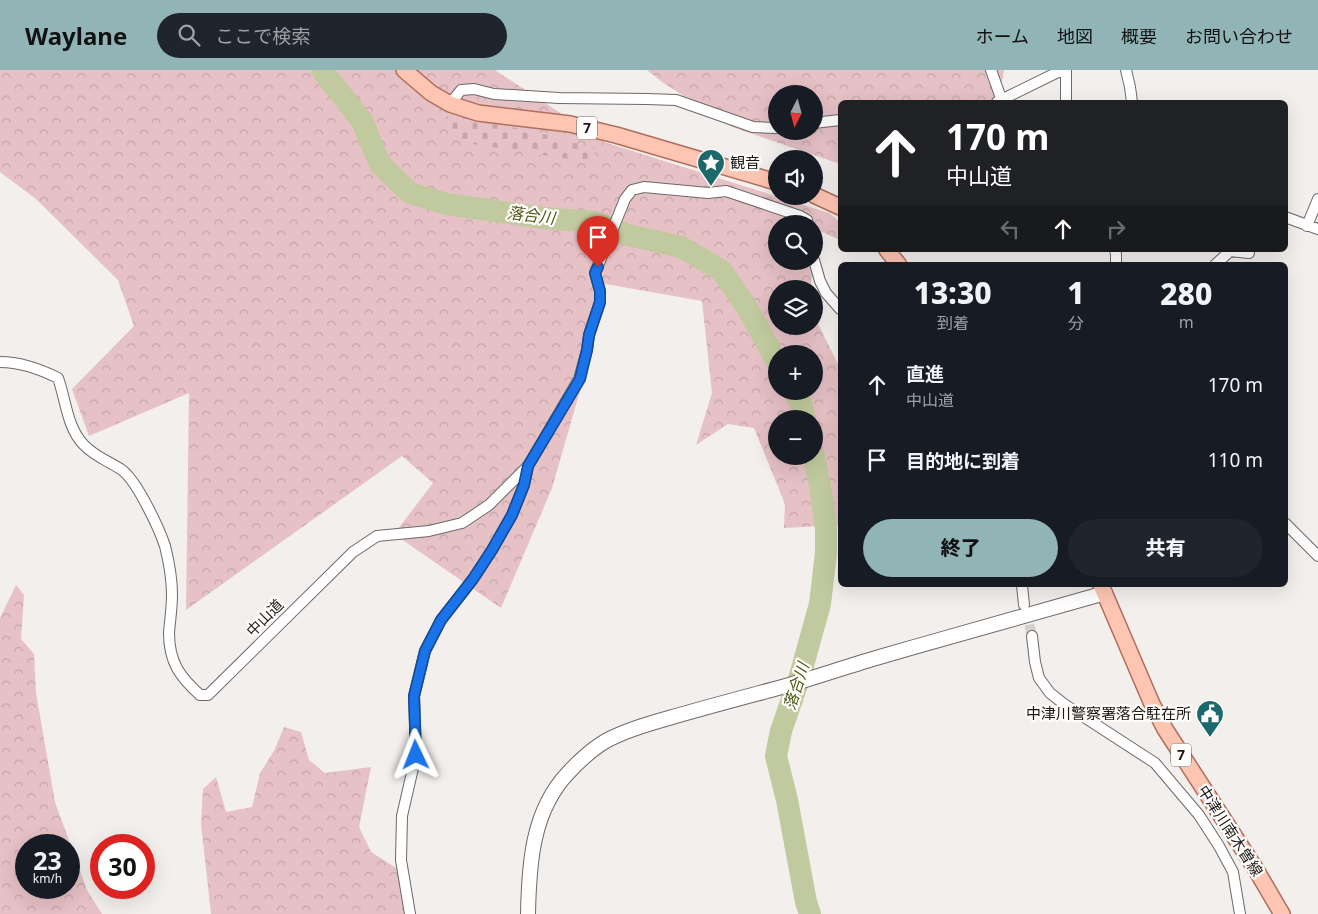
<!DOCTYPE html>
<html lang="ja">
<meta charset="utf-8">
<style>
:root{--surface:#171b24;--page:#20242c;--text:#f1f3f6;--muted:#9ea1a6;--accent:#91b5b7}
body{margin:0;font-family:"Noto Sans","Noto Sans JP",sans-serif;background:var(--page);color:var(--text);height:100vh;display:flex;flex-direction:column;font-size:19px;white-space:nowrap}
*{box-sizing:border-box;margin:0}
p{font-size:16px;color:var(--muted)}
.icon{flex:none;width:28px;height:28px;fill:none;stroke:currentColor;stroke-width:2;stroke-linecap:round;stroke-linejoin:round}
.map{position:relative;flex:1;overflow:hidden}
.panel{position:absolute;left:838px;top:192px;width:450px;height:325px;display:flex;flex-direction:column;background:var(--surface);border-radius:8px;box-shadow:0 5px 20px #0002}
.panel>*{flex:none}
.hud{position:absolute;left:838px;top:30px;width:450px;height:152px;border-radius:8px;box-shadow:0 5px 20px #0002;background:#202124;color:#fff;overflow:hidden}
.needle{width:32px;rotate:186deg}
.controls{position:absolute;left:768px;top:15px;display:grid;gap:10px}
.controls a{display:grid;place-items:center;width:55px;height:55px;border-radius:50%;background:var(--surface);box-shadow:0 5px 20px #0002;font-size:25px}
.speed{position:absolute;left:15px;top:764px;display:flex;gap:10px;font-size:25px;font-weight:700;text-align:center}
.speed>*{display:grid;place-content:center;width:65px;height:65px;border-radius:50%;background:var(--surface);box-shadow:0 5px 20px #0002;line-height:1}
.speed small{font-size:12px;font-weight:400}
.speed .limit{border:8px solid #d22;background:#fff;color:#111}
.pin{position:absolute;display:grid;place-items:center;width:42px;height:42px;color:#fff;margin:-51px -21px;border-radius:50% 50% 50% 0;rotate:-45deg;box-shadow:0 0 5px #0007}
.pin .icon{rotate:45deg}
.me{position:absolute;width:55px;margin:-28px;rotate:358deg;stroke-linejoin:round;filter:drop-shadow(0 0 4px #0008)}
.turn{display:flex;align-items:center;gap:18px;height:105px;padding:0 25px;font-size:22px}
.turn .icon{width:65px;height:65px;stroke-width:2.5}
.turn b{display:block;font-size:35px;line-height:42px}
.lanes{display:flex;align-items:center;height:48px;padding:0 25px;background:#0003;justify-content:center;gap:25px;direction:ltr}
.lanes .off{opacity:.35}
.eta{display:flex;justify-content:space-evenly;align-items:center;height:85px;text-align:center}
.eta b{font-size:30px;font-weight:800;line-height:35px}
.cta{display:flex;gap:10px;margin-top:auto;padding:10px 25px}
.cta a{flex:1;height:58px;border-radius:30px;background:var(--accent);color:#111;font-size:20px;font-weight:800;line-height:58px;text-align:center}
.cta a+a{background:var(--page);color:var(--text)}
ul{padding:0;list-style:none}
li{display:flex;align-items:center;gap:15px;height:75px;padding:0 25px}
li div{flex:1}
li b{display:block;font-size:19px}
li em{font-style:normal}
header{display:flex;align-items:center;gap:30px;box-sizing:border-box;height:70px;padding:0 25px;background:var(--accent);color:#111}
header strong{font-size:24px}
nav{display:flex;gap:28px;margin-inline-start:auto;font-size:18px}
.search{width:350px;height:45px;background:var(--page);display:flex;align-items:center;gap:12px;box-sizing:border-box;padding:0 18px;border-radius:28px;color:var(--muted);font-size:19px}
.map>svg:first-child{display:block}
</style>
<header>
<strong>Waylane</strong>
<div class="search"><svg class="icon" aria-label="search" viewBox="0 0 24 24"><circle cx="10" cy="10" r="6"/><path d="M15 15l6 6"/></svg>ここで検索</div>
<nav><a>ホーム</a><a>地図</a><a>概要</a><a>お問い合わせ</a></nav>
</header>
<div class="map">
<svg width="1318" height="844" viewBox="0 0 1318 844">
<defs>
<pattern id="forest-crowns" width="20" height="18" patternUnits="userSpaceOnUse" patternTransform="scale(1.25)"><rect width="20" height="18" fill="#e6c1c5"/><path d="M2 6a3 3 0 1 1 6 0M12 15a3 3 0 1 1 6 0" fill="none" stroke="#c5a5a8"/></pattern>
<pattern id="cemetery-stones" width="16" height="16" patternUnits="userSpaceOnUse" patternTransform="scale(1.25)"><rect width="16" height="16" fill="#e6c1c5"/><path d="M2 7V4a2 2 0 0 1 4 0v3zM10 15v-3a2 2 0 0 1 4 0v3z" fill="#c5a5a8"/></pattern>
</defs>
<rect width="100%" height="100%" fill="#f3efec"/>
<path fill="url(#forest-crowns)" fill-rule="evenodd" d="M 0,0 L 495,0 L 604,72 L 829,143 L 840,152 L 840,170 L 820,161 L 811,212 L 811,219 L 776,219 L 776,256 L 814,256 L 814,246 L 840,298 L 840,455 L 784,458 L 785,434 L 754,358 L 728,354 L 696,375 L 712,323 L 702,231 L 600,213 L 586,256 L 582,314 L 552,418 L 501,538 L 394,464 L 433,413 L 402,386 L 186,540 L 189,323 L 89,366 L 72,319 L 134,256 L 118,210 L 36,129 L 0,102 ZM 776,154 L 814,154 L 814,191 L 776,191 ZM 776,284 L 814,284 L 814,321 L 776,321 ZM 776,349 L 814,349 L 814,386 L 776,386 Z
M 647,0 L 1004,0 L 998,32 L 840,32 L 840,94 L 732,57 L 662,12 ZM 776,24 L 814,24 L 814,61 L 776,61 Z
M 16,515 L 24,525 L 21,569 L 34,584 L 36,623 L 55,732 L 87,820 L 102,844 L 0,844 L 0,548 ZM 26,775 L 69,775 L 69,818 L 26,818 Z
M 284,657 L 301,662 L 309,690 L 325,703 L 371,697 L 359,757 L 371,782 L 404,803 L 406,844 L 211,844 L 201,754 L 203,719 L 216,707 L 226,742 L 252,737 L 260,703 L 274,681 Z"/>
<path fill="url(#cemetery-stones)" d="M 449,42 L 486,53 L 529,60 L 596,79 L 593,93 L 467,73 L 444,52 Z"/>
<g fill="none" stroke-linecap="round" stroke-linejoin="round">
<path stroke="#c1ca9e" stroke-width="22" d="M 322,0 L 362,51 L 380,94 L 410,123 L 447,134 L 543,148 L 594,152 L 628,165 L 681,177 L 722,201 L 746,236 L 776,290
M 794,321 L 802,336 L 805,349
M 810,844 L 806,832 L 787,730 L 776,686 L 781,661 L 800,606 L 820,534 L 826,483 L 826,459 L 820,416 L 814,386"/>
<path stroke="#d2cfcc" stroke-width="10" stroke-dasharray="10 5" stroke-linecap="butt" d="M 1026,540 L 1032,566"/>
<defs>
<path id="street" d="M 991,0 L 1002,31
M 1066,0 L 1066,32
M 1126,0 L 1130,17 L 1132,32
M 997,32 L 1062,0
M 450,34 L 461,20 L 474,19 L 494,24 L 559,28 L 647,29 L 676,30 L 753,57 L 776,58
M 814,53 L 840,50
M 1285,147 L 1318,159
M 1307,156 L 1318,129
M 1115,180 L 1116,184 L 1116,195
M 814,190 L 820,211 L 826,223 L 840,239
M 1215,195 L 1230,181 L 1249,183
M 0,292 C 21,292 40,299 58,308 C 66,330 67,358 84,375 C 94,386 110,392 122,400 C 137,411 159,458 165,476 C 169,492 172,509 172,525 C 172,538 170,550 169,563 C 169,592 180,607 200,625 L 208,625 L 353,482 L 377,466 L 429,461 L 462,453 L 489,435 L 528,396 L 579,309 L 587,280 L 589,265 L 600,232 L 600,221 L 595,203 L 625,129 L 632,120 L 644,117 L 708,123 L 726,121 L 800,146 L 807,150 L 808,154
M 1285,453 L 1318,486
M 1022,515 L 1024,535
M 1032,566 L 1035,592 L 1039,608 L 1050,623 L 1064,634 L 1155,693 L 1199,745 L 1219,776 L 1233,802 L 1240,844
M 410,844 L 401,790 L 402,746 L 416,685 L 414,626 L 425,581 L 441,550 L 473,509 L 492,480 L 512,445 L 524,415 L 528,397"/>
<path id="secondary" d="M 528,844 C 529,794 532,741 568,703 C 582,688 598,673 616,666 C 633,658 651,653 669,648 C 707,637 745,627 782,617 C 814,608 845,597 876,588 C 952,566 1028,545 1105,523"/>
<path id="primary" d="M 404,0 L 431,23 L 450,34 L 478,43 L 570,54 L 616,65 L 776,112
M 814,125 L 840,137
M 887,180 L 899,195
M 1101,515 L 1152,634 L 1165,659 L 1255,798 L 1282,844"/>
</defs>
<use href="#street" stroke="#6d6966" stroke-width="12"/>
<use href="#secondary" stroke="#6d6966" stroke-width="16"/>
<use href="#primary" stroke="#ae6f5c" stroke-width="18"/>
<use href="#street" stroke="#fff" stroke-width="10"/>
<use href="#secondary" stroke="#fff" stroke-width="14"/>
<use href="#primary" stroke="#fec5b3" stroke-width="15"/>
</g>
<g fill="none" stroke-linecap="round" stroke-linejoin="round">
<defs>
<path id="route" d="M 416,685 L 414,626 L 425,581 L 441,550 L 473,509 L 492,480 L 512,445 L 524,415 L 528,396 L 580,309 L 587,280 L 589,265 L 600,232 L 600,221 L 595,203 L 598,197"/>
</defs>
<use href="#route" stroke="#114b97" stroke-width="12"/>
<use href="#route" stroke="#1a73e8" stroke-width="9"/>
</g>
<defs>
<symbol id="sight-pin" viewBox="-11 -11 22 30"><path d="M0 17L-7.5 6A9.5 9.5 0 1 1 7.5 6Z" fill="#1c696b" stroke="#fffdfc"/><path d="M0-6L1.8-2.2L6-1.7L2.9 1.2L3.7 5.4L0 3.3L-3.7 5.4L-2.9 1.2L-6-1.7L-1.8-2.2Z" fill="#fff"/></symbol>
<symbol id="civic-pin" viewBox="-11 -11 22 30"><path d="M0 17L-7.5 6A9.5 9.5 0 1 1 7.5 6Z" fill="#1c696b" stroke="#fffdfc"/><path d="M-.6-6.5H3V-4.5H.6V-3L4-1V1h2V6H-6V1h2V-1L-.6-3ZM-1.2 2.5V6h2.4V2.5Z" fill="#fff"/></symbol>
</defs>
<g fill-rule="evenodd">
<use href="#sight-pin" x="695" y="77" width="32" height="43"/>
<use href="#civic-pin" x="1194" y="628" width="32" height="43"/>
</g>
<g text-anchor="middle" stroke-width="4.5" stroke-linejoin="round" paint-order="stroke">
<g fill="#fffdfc" stroke="#5e5d5c" stroke-width="1">
<rect x="577" y="46.5" width="20" height="23" rx="4"/>
<rect x="1171" y="673.5" width="20" height="23" rx="4"/>
</g>
<g font-size="14" font-weight="bold" fill="#191817">
<text x="587" y="63">7</text>
<text x="1181" y="690">7</text>
</g>
<g font-size="15" fill="#191817" stroke="#fffdfc" text-anchor="start">
<text x="730" y="98">観音</text>
<text x="1191" y="649" text-anchor="end">中津川警察署落合駐在所</text>
</g>
<g font-size="15" fill="#191817" stroke="#fffdfc">
<text transform="translate(265 548) rotate(-45)" y="5">中山道</text>
<text transform="translate(1230 761) rotate(57)" y="5">中津川南木曽線</text>
</g>
<g font-size="16" font-style="italic" fill="#4d5712" stroke="#fffdfc">
<text transform="translate(531 145) rotate(7)" y="6">落合川</text>
<text transform="translate(796 616) rotate(-72)" y="6">落合川</text>
</g>
</g>
</svg>
<div class="controls">
<a><svg class="needle" viewBox="-14 -14 28 28"><path d="M0-13l5 13h-10z" fill="#e53935"/><path d="M0 13l5-13h-10z" fill="#9ea1a6"/></svg></a>
<a><svg class="icon" aria-label="sound" viewBox="0 0 24 24"><path d="M4 9h4l5-4v14l-5-4H4zM17 9q2 3 0 6"/></svg></a>
<a><svg class="icon" aria-label="search" viewBox="0 0 24 24"><circle cx="10" cy="10" r="6"/><path d="M15 15l6 6"/></svg></a>
<a><svg class="icon" aria-label="layers" viewBox="0 0 24 24"><path d="M12 4l9 5-9 5-9-5zM3 14l9 5 9-5"/></svg></a>
<a>+</a>
<a>−</a>
</div>
<div class="speed"><div>23<small>km/h</small></div><div class="limit">30</div></div>
<div class="pin" style="left:598px;top:197px;background:#d93025"><svg class="icon" aria-label="arrive" viewBox="0 0 24 24"><path d="M6 21V4h12l-3 4 3 4H6"/></svg></div>
<svg class="me" style="left:416px;top:685px" viewBox="-20 -20 40 40"><path d="M0-17L14 15 0 8-14 15z" fill="#1a73e8" stroke="#fff" stroke-width="4"/></svg>
<div class="hud">
<div class="turn"><svg class="icon" aria-label="ahead" viewBox="0 0 24 24"><path d="M12 20V5M6 11l6-6 6 6"/></svg><div><b>170 m</b>中山道</div></div>
<div class="lanes"><svg class="icon off" aria-label="left" viewBox="0 0 24 24"><path d="M17 20v-9H6M10 6l-5 5 5 5"/></svg><svg class="icon" aria-label="ahead" viewBox="0 0 24 24"><path d="M12 20V5M6 11l6-6 6 6"/></svg><svg class="icon off" aria-label="right" viewBox="0 0 24 24"><path d="M7 20v-9h11M14 6l5 5-5 5"/></svg></div>
</div>
<section class="panel">
<div class="eta">
<div><b>13:30</b><p>到着</p></div>
<div><b>1</b><p>分</p></div>
<div><b>280</b><p>m</p></div>
</div>
<ul>
<li><svg class="icon" aria-label="ahead" viewBox="0 0 24 24"><path d="M12 20V5M6 11l6-6 6 6"/></svg><div><b>直進</b><p>中山道</p></div><em>170 m</em></li>
<li><svg class="icon" aria-label="arrive" viewBox="0 0 24 24"><path d="M6 21V4h12l-3 4 3 4H6"/></svg><div><b>目的地に到着</b></div><em>110 m</em></li>
</ul>
<div class="cta"><a>終了</a><a>共有</a></div>
</section>
</div>
